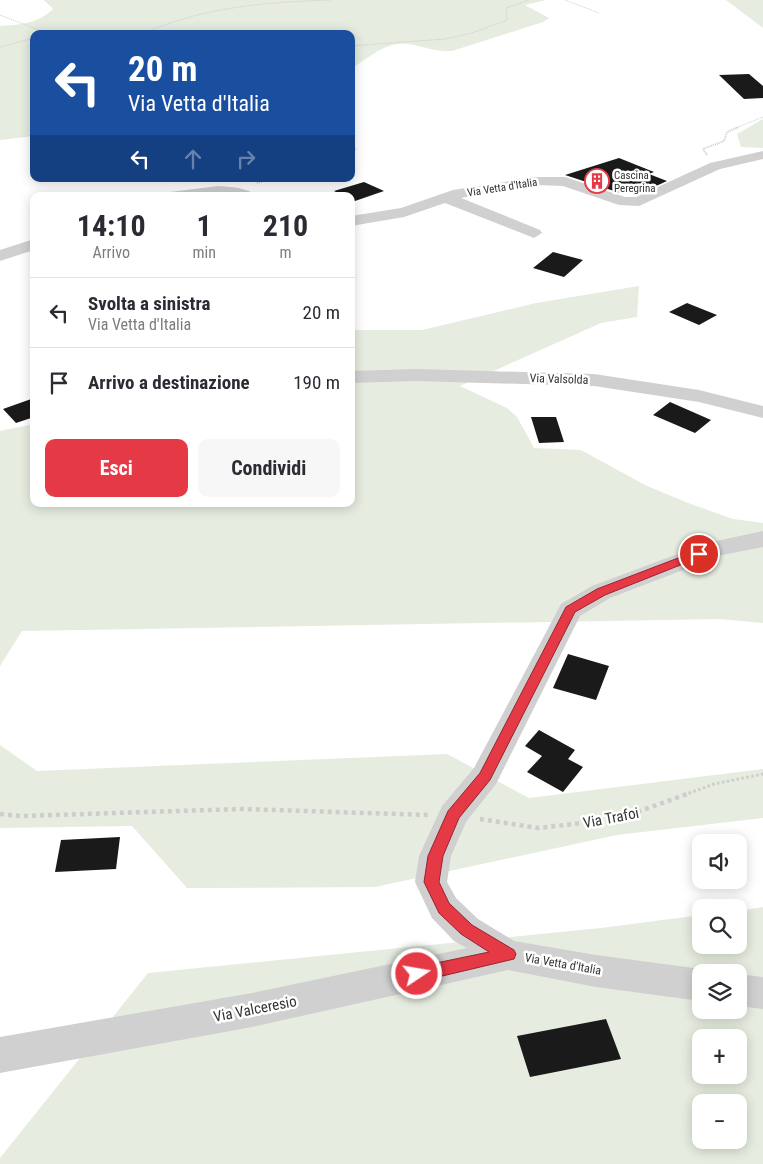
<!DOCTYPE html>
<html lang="it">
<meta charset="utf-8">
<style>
:root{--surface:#fff;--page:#f7f7f7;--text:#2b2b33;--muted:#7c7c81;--line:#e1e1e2;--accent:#e63946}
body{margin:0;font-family:"Roboto Condensed",sans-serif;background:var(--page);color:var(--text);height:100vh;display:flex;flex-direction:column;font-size:19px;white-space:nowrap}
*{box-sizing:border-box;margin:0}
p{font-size:16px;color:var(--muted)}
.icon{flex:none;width:28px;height:28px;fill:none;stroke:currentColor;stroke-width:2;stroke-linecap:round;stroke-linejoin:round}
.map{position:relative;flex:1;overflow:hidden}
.side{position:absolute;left:30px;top:192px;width:325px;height:315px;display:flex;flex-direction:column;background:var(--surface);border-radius:10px;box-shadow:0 2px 12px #0003}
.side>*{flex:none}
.top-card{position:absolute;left:30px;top:30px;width:325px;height:152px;border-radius:10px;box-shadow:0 2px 12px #0003;background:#1a4fa0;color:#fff;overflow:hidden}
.tools{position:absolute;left:692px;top:834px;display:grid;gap:10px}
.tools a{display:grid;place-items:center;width:55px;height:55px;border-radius:10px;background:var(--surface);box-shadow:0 2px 12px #0003;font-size:25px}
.pin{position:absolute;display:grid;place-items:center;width:42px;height:42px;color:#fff;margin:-21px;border:2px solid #fff;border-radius:50%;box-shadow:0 1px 5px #0007}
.me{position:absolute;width:55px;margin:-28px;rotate:78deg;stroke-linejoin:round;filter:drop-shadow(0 0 4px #0008)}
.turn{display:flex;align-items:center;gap:18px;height:105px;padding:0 15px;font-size:22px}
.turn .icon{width:65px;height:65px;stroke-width:2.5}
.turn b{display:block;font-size:35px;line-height:42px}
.lanes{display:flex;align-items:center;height:48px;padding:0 15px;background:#0003;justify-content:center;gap:25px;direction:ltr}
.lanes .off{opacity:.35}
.eta{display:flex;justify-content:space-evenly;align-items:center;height:85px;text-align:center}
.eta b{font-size:30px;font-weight:700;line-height:35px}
.cta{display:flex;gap:10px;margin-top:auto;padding:10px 15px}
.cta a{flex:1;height:58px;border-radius:10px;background:var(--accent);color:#fff;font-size:20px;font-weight:700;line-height:58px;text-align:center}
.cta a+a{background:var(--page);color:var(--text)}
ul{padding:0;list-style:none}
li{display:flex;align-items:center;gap:15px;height:70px;padding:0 15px;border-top:1px solid var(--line)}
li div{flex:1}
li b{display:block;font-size:19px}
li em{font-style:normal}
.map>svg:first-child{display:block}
</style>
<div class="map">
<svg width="763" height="1164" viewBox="0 0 763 1164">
<rect width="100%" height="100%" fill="#fff"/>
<path fill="#e6ecdf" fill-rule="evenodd" d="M 44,0 L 546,0 L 525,5 L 549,18 L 543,22 L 452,51 C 438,52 427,48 414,45 C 389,38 370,57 351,69 L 351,34 L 34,34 L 34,136 L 0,140 L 0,26 C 20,25 39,23 53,9 Z
M 726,0 L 763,0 L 763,28 Z
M 763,119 L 763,148 L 741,147 L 737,134 Z
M 639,286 L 637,317 L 601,323 L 460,386 L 507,408 L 517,417 L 534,448 L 581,450 L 645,485 L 688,503 L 733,519 L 763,523 L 763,623 L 719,619 L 22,631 L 0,666 L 0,431 L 34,424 L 34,504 L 351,504 L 351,330 L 422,330 L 536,303 Z
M 0,745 L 37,771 L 447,754 L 529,798 L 763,769 L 763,818 L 617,835 L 375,887 L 187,888 L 132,826 L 0,828 Z
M 763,907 L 763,1164 L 0,1164 L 0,1158 L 148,973 L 601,928 L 701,915 L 701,945 L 739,945 L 739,911 ZM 701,972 L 739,972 L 739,1010 L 701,1010 ZM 701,1038 L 739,1038 L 739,1075 L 701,1075 ZM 701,1102 L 739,1102 L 739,1140 L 701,1140 Z"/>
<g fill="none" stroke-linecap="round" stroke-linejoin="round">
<path fill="#cfe2ee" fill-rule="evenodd" d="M 54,31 L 55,31 L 64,34 L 54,33 Z"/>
</g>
<path fill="#1a1a1a" d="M 749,74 L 763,86 L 763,98 L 744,99 L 719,75 Z
M 619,158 L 654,172 L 649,174 L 667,181 L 643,192 L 635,189 L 620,193 L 565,175 Z
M 364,182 L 384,191 L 355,201 L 351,200 L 351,196 L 344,196 L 334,191 Z
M 553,252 L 583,260 L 564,277 L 533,268 Z
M 687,303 L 717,315 L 699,325 L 669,312 Z
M 34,398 L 34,417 L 16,423 L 3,409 Z
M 670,402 L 711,420 L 695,433 L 653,415 Z
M 531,417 L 556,417 L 564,442 L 539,443 Z
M 568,654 L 609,666 L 596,700 L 553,688 Z
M 539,730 L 575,750 L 568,759 L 583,767 L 563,792 L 527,772 L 542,756 L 525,746 Z
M 120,837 L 116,869 L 55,872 L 61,840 Z
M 606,1019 L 621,1059 L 530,1077 L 517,1036 Z"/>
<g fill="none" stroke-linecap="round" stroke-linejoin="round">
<path stroke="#cdcdcd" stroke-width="1" stroke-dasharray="1 1" stroke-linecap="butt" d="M 565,0 L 599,13
M 0,15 L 39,30 L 84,34
M 142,34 C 203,7 265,2 331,0
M 351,46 L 445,39 L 472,33 L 507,20 L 506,8 L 529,0
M 0,47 L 34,38
M 736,128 L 763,117"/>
<path stroke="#cdcdcd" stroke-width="2" stroke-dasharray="1 1" stroke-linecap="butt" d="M 351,151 L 356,149
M 707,155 L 703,149 L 724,141 L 727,132 L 739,127
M 257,183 L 269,179"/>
<path stroke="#cdcdcd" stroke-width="3" stroke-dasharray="2.5 2.5" stroke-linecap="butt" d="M 684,795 L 714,784 L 763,774"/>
<path stroke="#cdcdcd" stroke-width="4.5" stroke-dasharray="4 4" stroke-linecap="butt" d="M 0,814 L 21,816 L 242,809 L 429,815
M 480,819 L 538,828 L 618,819 L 687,794"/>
<path fill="#d0d0d0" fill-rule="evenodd" d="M 763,151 L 763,159 L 720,169 L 639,206 L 619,205 L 563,186 L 535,185 L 461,198 L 540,230 L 542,233 L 534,238 L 445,203 L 404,217 L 351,226 L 351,216 L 401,208 L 453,190 L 535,177 L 565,177 L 625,197 L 636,197 L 710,163 Z
M 218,186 C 229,187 248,187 256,196 L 159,196 L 162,193 Z
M 34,239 L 34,250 L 0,261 L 0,250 Z
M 416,369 L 594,374 L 699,390 L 763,406 L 763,418 L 699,402 L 594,386 L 416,381 L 351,383 L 351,371 Z
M 763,531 L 763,547 L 722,555 L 610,598 L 580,616 L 496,784 L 466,822 L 451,856 L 447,882 L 456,898 L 478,919 L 514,941 L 596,955 L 701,969 L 711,972 L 701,972 L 701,1001 L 596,987 L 508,970 L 252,1027 L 0,1073 L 0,1037 L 252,993 L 467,948 L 454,941 L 432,918 L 415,882 L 419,856 L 442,806 L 474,768 L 561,604 L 592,586 L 707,543 Z
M 739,974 L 763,977 L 763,1009 L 739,1006 Z"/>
</g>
<path fill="#e63946" stroke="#96252e" d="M 699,550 L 703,551 L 703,556 L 605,595 L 575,612 L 490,780 L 459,818 L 443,856 L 439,882 L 449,903 L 472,925 L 514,950 L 516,954 L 514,959 L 417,982 L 411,980 L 409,974 L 411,969 L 417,967 L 489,952 L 461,934 L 439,913 L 424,882 L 428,856 L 448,811 L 480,773 L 566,607 L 597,589 Z"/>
<defs>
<symbol id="building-ring" viewBox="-11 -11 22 22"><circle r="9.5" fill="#fff" stroke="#e63946" stroke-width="1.5"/><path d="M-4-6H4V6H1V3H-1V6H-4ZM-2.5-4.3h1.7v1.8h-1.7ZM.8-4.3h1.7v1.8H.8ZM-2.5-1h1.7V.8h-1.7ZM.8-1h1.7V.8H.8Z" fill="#e63946"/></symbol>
</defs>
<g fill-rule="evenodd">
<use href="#building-ring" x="583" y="167" width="28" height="28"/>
</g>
<g text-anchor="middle" stroke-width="5" stroke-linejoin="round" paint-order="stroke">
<g font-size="11" fill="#333" stroke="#fff" text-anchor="start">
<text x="614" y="179">Cascina<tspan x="614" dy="13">Peregrina</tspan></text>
</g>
<g font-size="11" fill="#333" stroke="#fff">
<text transform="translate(502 187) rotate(-9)" y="4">Via Vetta d'Italia</text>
</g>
<g font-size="12" fill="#333" stroke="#fff">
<text transform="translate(559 379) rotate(2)" y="4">Via Valsolda</text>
<text transform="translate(563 964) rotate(10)" y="4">Via Vetta d'Italia</text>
</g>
<g font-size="15" fill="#333" stroke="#fff">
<text transform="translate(611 818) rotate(-11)" y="5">Via Trafoi</text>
<text transform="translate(255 1009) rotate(-11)" y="5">Via Valceresio</text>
</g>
</g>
</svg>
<div class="tools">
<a><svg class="icon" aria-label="sound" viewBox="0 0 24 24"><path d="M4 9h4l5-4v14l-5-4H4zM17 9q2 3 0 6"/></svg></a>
<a><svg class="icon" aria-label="search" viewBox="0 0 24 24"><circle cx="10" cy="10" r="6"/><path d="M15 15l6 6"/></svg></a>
<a><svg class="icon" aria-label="layers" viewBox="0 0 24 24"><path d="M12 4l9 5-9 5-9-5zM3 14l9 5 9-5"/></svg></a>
<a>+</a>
<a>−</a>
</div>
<div class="pin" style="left:699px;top:554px;background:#d93025"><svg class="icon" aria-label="arrive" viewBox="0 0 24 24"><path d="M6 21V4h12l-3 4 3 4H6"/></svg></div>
<svg class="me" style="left:417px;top:974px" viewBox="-20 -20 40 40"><circle r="17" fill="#e63946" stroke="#fff" stroke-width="3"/><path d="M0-11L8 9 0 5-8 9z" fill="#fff"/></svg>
<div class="top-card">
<div class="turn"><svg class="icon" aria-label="left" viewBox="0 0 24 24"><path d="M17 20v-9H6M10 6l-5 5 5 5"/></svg><div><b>20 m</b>Via Vetta d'Italia</div></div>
<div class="lanes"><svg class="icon" aria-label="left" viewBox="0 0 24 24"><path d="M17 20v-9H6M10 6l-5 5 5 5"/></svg><svg class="icon off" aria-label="ahead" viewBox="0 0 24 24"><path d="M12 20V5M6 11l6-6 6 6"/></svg><svg class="icon off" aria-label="right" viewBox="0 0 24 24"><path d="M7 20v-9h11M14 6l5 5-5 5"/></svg></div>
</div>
<section class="side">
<div class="eta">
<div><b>14:10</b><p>Arrivo</p></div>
<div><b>1</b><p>min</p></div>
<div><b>210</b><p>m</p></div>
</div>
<ul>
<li><svg class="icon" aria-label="left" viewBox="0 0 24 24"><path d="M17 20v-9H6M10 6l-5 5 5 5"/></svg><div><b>Svolta a sinistra</b><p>Via Vetta d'Italia</p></div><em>20 m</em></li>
<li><svg class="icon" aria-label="arrive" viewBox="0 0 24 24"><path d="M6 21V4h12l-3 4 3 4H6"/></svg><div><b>Arrivo a destinazione</b></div><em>190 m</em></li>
</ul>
<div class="cta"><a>Esci</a><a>Condividi</a></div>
</section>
</div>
